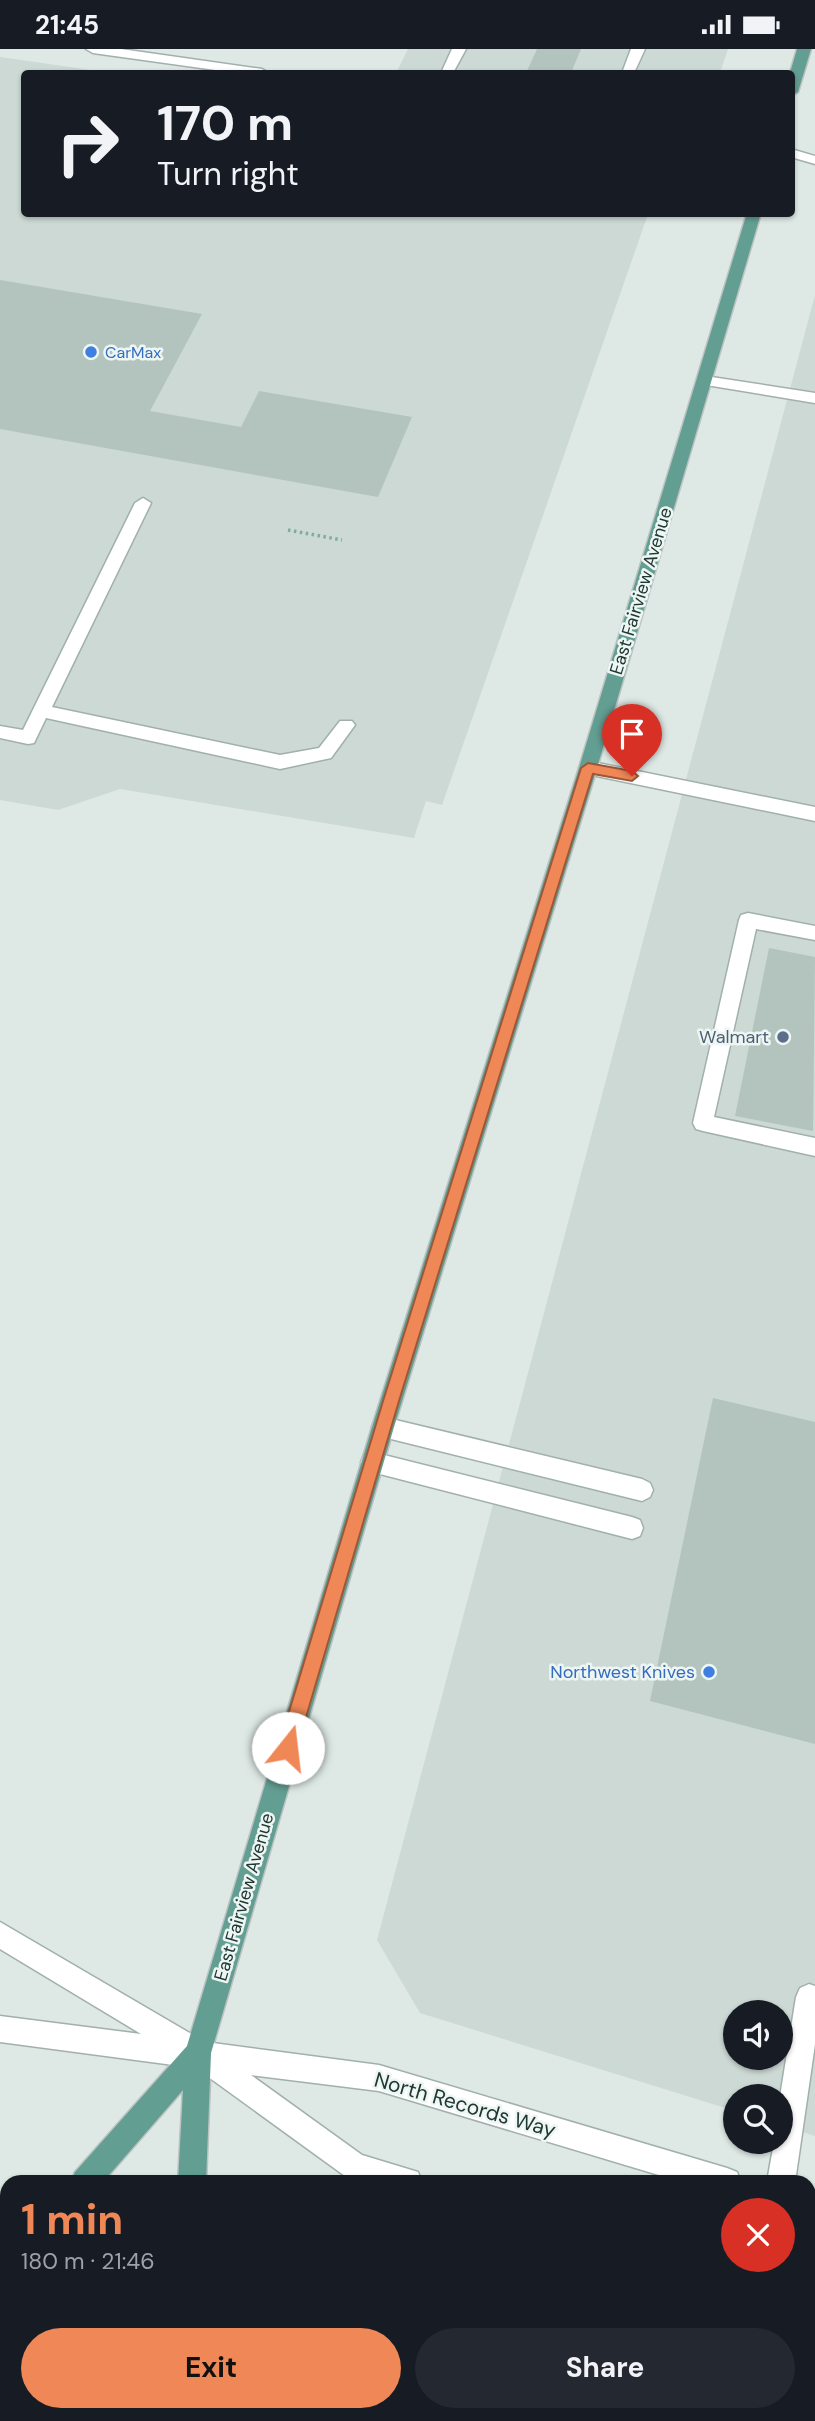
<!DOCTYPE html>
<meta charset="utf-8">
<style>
:root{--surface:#171b24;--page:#242831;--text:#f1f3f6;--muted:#9ea1a6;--accent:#ef8756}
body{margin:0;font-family:"DM Sans",sans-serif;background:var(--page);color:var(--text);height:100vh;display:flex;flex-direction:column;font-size:26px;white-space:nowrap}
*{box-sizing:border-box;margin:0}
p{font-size:23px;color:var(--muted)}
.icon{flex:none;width:38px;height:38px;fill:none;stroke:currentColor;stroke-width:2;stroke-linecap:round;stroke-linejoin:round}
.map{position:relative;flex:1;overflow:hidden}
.sheet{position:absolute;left:0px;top:2126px;width:816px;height:247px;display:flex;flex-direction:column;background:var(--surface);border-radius:21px 21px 0 0;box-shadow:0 2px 5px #0004}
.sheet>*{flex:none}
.hud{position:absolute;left:21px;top:21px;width:774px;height:147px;border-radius:7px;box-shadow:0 2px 5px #0004;background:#171b24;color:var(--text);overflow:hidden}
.buttons{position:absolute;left:723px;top:1951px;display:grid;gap:14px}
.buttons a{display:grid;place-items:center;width:70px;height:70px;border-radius:50%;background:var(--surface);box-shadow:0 2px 5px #0004;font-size:35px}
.pin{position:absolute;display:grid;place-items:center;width:60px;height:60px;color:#fff;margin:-72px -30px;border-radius:50% 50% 50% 0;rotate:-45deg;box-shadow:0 0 7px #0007}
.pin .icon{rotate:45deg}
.me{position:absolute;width:77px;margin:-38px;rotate:16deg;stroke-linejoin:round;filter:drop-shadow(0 0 5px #0008)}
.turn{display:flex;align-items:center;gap:24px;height:147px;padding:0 21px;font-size:32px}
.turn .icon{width:91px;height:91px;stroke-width:2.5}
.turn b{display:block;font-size:49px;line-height:60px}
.round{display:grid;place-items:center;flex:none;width:74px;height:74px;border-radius:37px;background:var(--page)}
.head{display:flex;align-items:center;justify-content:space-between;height:119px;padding:0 21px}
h1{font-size:42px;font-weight:700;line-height:52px;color:var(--accent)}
.action{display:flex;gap:14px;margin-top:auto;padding:14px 21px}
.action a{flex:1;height:80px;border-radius:42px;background:var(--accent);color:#111;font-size:28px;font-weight:700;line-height:80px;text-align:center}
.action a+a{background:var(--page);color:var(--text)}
.status{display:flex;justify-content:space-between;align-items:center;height:49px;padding:0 35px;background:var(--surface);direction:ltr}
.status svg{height:19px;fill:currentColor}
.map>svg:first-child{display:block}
</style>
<div class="status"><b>21:45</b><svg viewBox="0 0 49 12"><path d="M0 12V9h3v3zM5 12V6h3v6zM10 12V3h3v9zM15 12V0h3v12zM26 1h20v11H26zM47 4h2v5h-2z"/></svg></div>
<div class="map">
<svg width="815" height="2372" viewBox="0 0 815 2372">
<rect width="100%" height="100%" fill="#dee9e5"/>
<path fill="#ccd9d4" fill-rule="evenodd" d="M 408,0 L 728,0 L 720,24 L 396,24 Z
M 0,8 L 112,24 L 24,24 L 24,164 L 648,165 L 442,756 L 426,752 L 414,789 L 120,740 L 58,761 L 0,751 Z
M 815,246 L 815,2087 L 781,2076 L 780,2048 L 735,2048 L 735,2062 L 420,1964 L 377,1891 ZM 735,1964 L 780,1964 L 780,2009 L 735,2009 Z
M 809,2305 L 815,2307 L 815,2372 L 244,2372 L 245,2366 L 808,2366 Z"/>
<path fill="#b3c4be" d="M 537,0 L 581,0 L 571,24 L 526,24 Z
M 0,231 L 202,265 L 150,362 L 241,378 L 259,342 L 412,368 L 378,448 L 0,380 Z
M 769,899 L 815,908 L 813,1082 L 735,1067 Z
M 713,1349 L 815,1373 L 815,1695 L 650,1652 Z
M 373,2366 L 603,2366 L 602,2372 L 371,2372 Z"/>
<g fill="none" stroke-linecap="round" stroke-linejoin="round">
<defs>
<path id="minor" d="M 86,0 L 121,0 L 262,20 L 269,24 L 237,24 L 93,4 Z
M 452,0 L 466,0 L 453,24 L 441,24 Z
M 631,0 L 645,0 L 634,24 L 622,24 Z
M 791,100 L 815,107 L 815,115 L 791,108 Z
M 705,327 L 815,344 L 815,354 L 700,335 L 697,332 L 700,329 Z
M 143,449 L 151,454 L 52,658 L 280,706 L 319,699 L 340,672 L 352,672 L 355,676 L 331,709 L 280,720 L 46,669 L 34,694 L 28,695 L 0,689 L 0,677 L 23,681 L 135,454 Z
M 588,712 L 815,758 L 815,772 L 582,724 L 579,719 L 582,714 Z
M 748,864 L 815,877 L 815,891 L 756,880 L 714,1068 L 815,1089 L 815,1107 L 703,1082 L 696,1080 L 693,1074 L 739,871 L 741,866 Z
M 383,1368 L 642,1430 L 650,1434 L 653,1441 L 650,1448 L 642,1452 L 383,1388 L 375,1385 L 372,1378 L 375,1371 Z
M 372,1403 L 632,1468 L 640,1471 L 643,1479 L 640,1487 L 632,1490 L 372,1423 L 364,1420 L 361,1413 L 364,1406 Z
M 0,1873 L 205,1993 L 379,2016 L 727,2119 L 737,2123 L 741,2133 L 682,2133 L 379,2042 L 251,2026 L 362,2106 L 418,2123 L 422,2133 L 364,2133 L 345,2127 L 196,2019 L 0,1993 L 0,1967 L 141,1985 L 0,1900 Z
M 809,1935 L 815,1937 L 815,1995 L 795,2133 L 767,2133 L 774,2093 L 780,2093 L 780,2048 L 796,1948 L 800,1939 Z
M 808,2151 L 815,2154 L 815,2183 L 808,2180 Z
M 808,2228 L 815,2228 L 815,2256 L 808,2256 Z
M 730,2366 L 758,2366 L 757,2372 L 729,2372 Z"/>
<path id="major" d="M 797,0 L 811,0 L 798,43 L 791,47 L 790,24 Z
M 747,164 L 761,164 L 597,719 L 394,1378 L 211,2004 L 206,2133 L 178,2133 L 183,2041 L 103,2133 L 71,2133 L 75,2123 L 187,1997 L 372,1378 L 579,719 Z
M 7,2311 L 7,2357 L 0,2360 L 0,2314 Z
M 125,2366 L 153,2366 L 151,2372 L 123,2372 Z"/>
</defs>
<use href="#minor" stroke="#a1b0ac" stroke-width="3"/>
<use href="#major" stroke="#bcc3c2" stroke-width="3"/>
<path stroke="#7faca2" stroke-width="3.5" stroke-dasharray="2.5 3.5" stroke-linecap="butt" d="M 288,481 L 342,491"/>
<use href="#minor" fill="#fff" fill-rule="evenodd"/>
<use href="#major" fill="#639e93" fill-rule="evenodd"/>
</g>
<path fill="#ef8756" stroke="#9b5838" stroke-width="2" d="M 588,714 L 632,722 L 638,727 L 632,732 L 593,725 L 399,1352 L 297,1699 L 294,1706 L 288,1708 L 281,1706 L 278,1699 L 383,1352 L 581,719 Z"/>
<g fill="#3f7fe0" stroke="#eef6f3" stroke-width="2.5">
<circle cx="91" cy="303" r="7"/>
<circle cx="709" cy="1623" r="7"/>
</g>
<circle fill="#5c6f8a" stroke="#eef6f3" stroke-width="2.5" cx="783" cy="988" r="7"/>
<g text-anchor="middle" stroke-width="5" stroke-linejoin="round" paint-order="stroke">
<g font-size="16" fill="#366cbe" stroke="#eef6f3" text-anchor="start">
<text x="105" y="309">CarMax</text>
</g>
<g font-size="18" fill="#203834" stroke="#eef6f3">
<text transform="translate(641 542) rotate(-73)" y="6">East Fairview Avenue</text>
<text transform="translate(244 1848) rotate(-74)" y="6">East Fairview Avenue</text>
</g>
<g font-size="18" fill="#4e5e75" stroke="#eef6f3" text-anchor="end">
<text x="769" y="994">Walmart</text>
</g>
<g font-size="18" fill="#366cbe" stroke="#eef6f3" text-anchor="end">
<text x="695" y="1629">Northwest Knives</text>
</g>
<g font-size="21" fill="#203834" stroke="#eef6f3">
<text transform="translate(465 2056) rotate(16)" y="7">North Records Way</text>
</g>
</g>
</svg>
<div class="buttons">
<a><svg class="icon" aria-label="sound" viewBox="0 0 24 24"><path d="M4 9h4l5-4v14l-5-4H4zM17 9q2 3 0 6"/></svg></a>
<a><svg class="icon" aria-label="search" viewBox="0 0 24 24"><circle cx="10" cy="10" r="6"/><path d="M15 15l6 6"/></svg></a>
</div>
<div class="pin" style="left:632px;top:727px;background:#d93025"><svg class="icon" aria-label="arrive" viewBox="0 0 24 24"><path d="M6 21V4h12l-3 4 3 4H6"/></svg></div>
<svg class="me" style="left:288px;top:1699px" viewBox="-20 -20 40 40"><circle r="19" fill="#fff"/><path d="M0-13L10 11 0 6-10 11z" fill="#ef8756"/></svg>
<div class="hud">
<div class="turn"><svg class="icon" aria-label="right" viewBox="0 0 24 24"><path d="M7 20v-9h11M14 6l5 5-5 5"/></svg><div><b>170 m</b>Turn right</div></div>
</div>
<section class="sheet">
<div class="head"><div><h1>1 min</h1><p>180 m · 21:46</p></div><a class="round" style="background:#d93025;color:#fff"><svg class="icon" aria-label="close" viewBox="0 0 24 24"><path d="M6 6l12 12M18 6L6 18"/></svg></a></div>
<div class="action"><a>Exit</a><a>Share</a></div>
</section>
</div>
